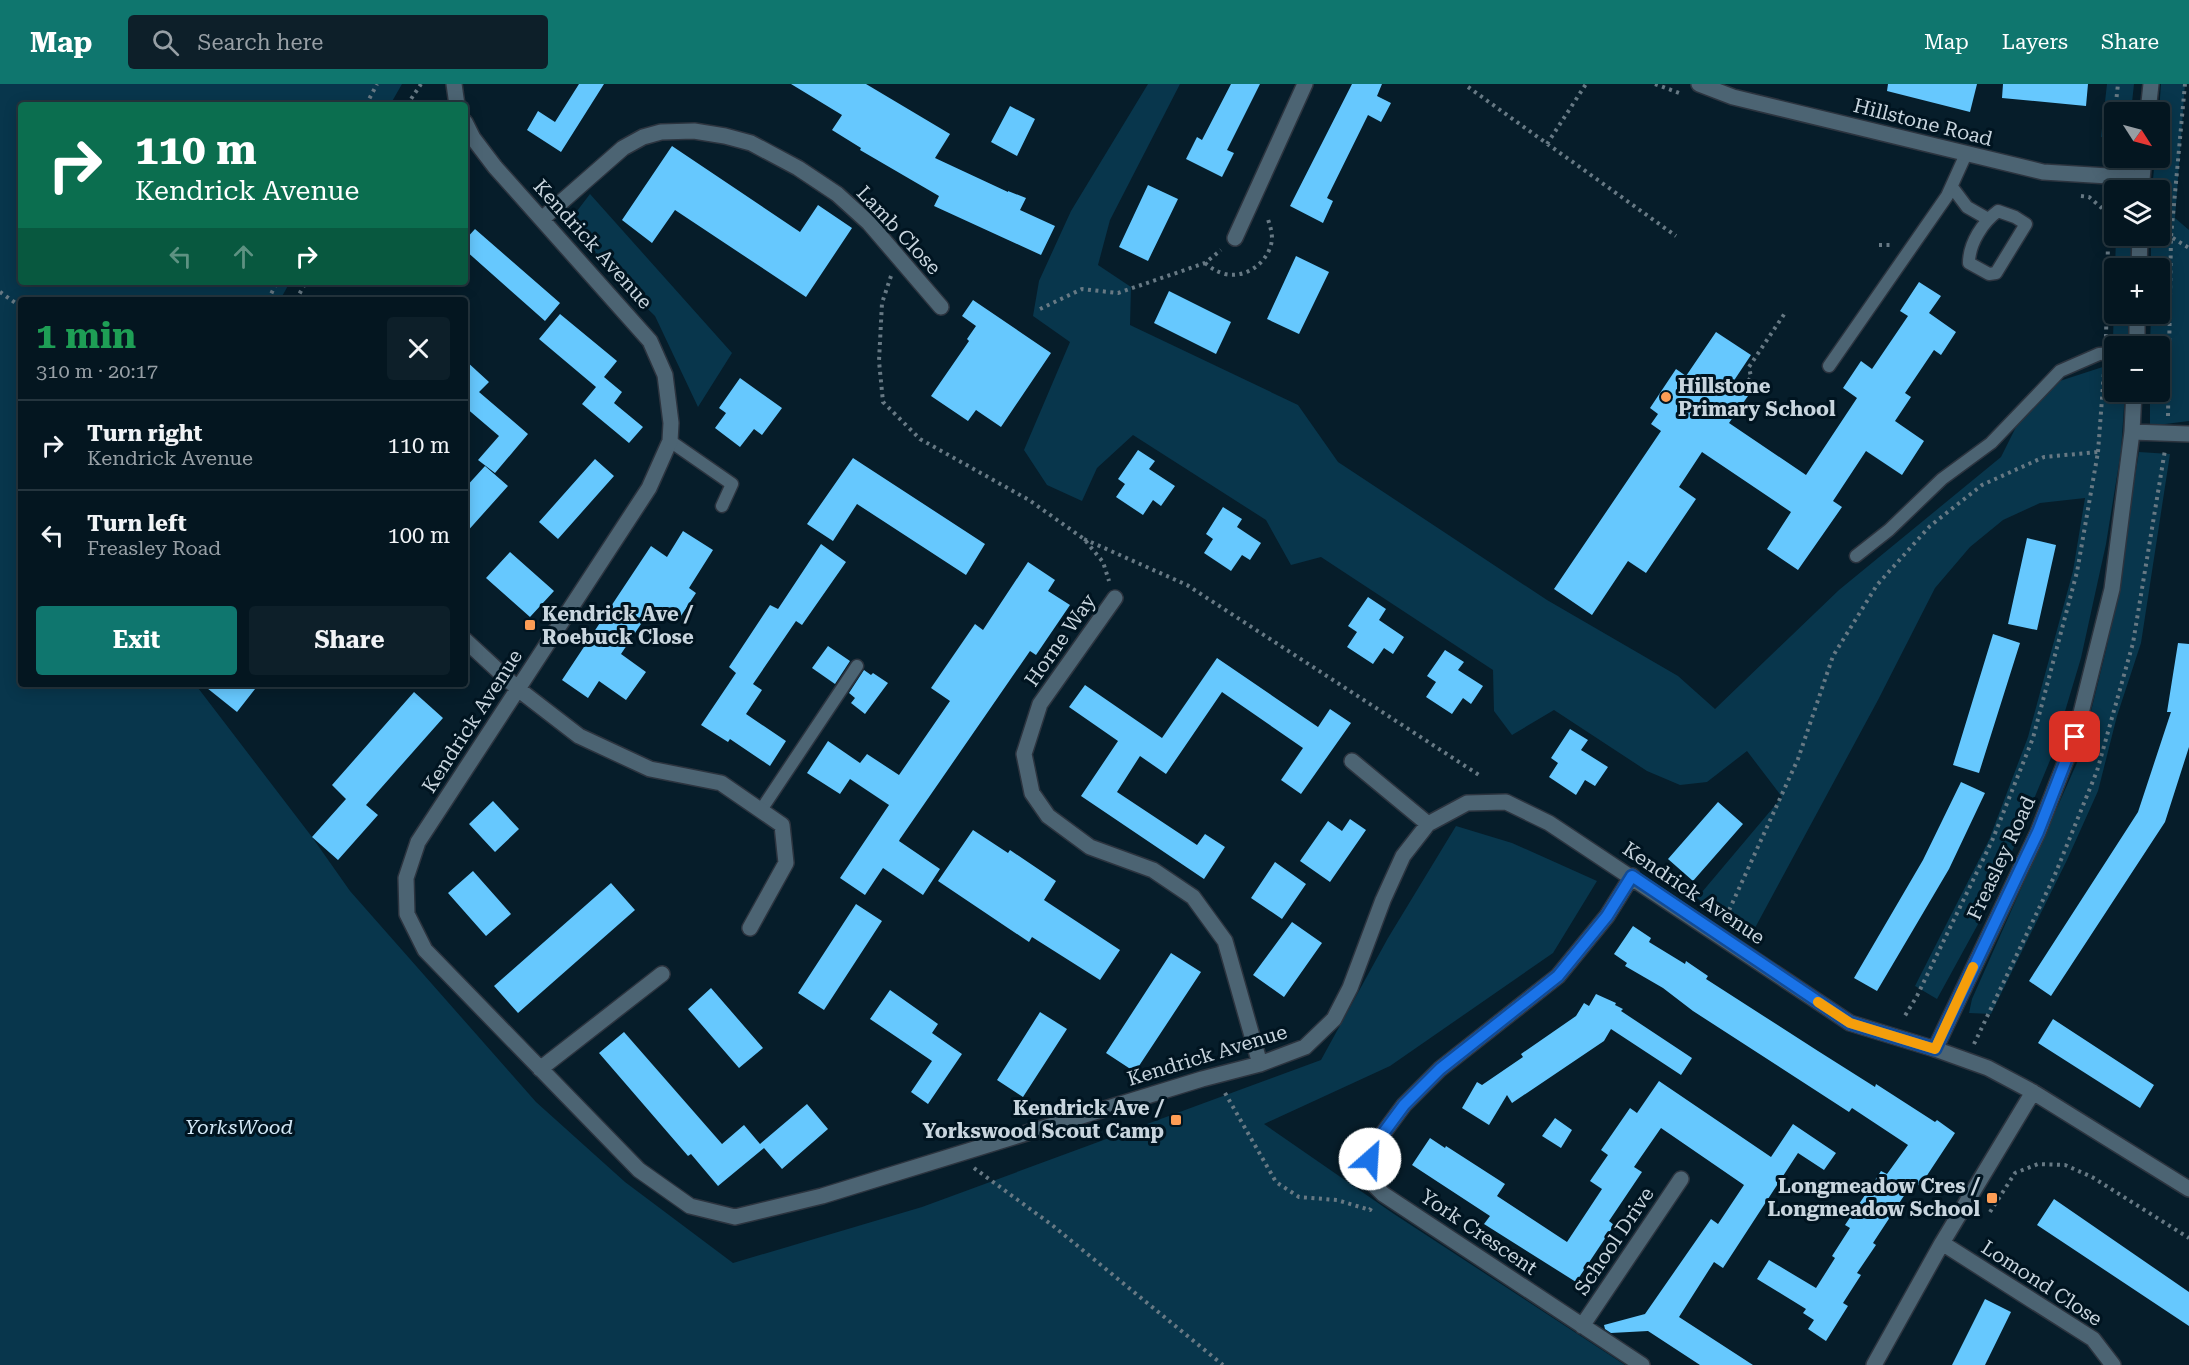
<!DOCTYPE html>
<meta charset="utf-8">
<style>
:root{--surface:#041620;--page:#0d1f29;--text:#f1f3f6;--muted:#979fa5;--line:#25353e;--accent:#0f766e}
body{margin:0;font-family:"Roboto Serif",serif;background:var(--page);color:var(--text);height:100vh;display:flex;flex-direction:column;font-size:22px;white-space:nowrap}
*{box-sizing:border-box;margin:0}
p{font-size:20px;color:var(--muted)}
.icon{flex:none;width:33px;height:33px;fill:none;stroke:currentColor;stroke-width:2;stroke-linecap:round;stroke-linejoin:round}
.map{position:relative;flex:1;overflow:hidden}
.panel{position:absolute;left:18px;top:213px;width:450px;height:390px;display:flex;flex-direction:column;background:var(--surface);border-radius:6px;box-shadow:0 3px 15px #0003,0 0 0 2px var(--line)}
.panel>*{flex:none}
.top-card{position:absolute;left:18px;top:18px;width:450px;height:183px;border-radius:6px;box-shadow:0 3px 15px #0003,0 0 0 2px var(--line);background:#0b6e4f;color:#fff;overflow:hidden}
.needle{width:39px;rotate:126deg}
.fabs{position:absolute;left:2104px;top:18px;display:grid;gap:12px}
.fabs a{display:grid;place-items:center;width:66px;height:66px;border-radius:6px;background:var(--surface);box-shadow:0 3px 15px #0003,0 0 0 2px var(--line);font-size:30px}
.pin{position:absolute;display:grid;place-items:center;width:51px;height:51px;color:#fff;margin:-26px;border-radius:12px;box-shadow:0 3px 9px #0006}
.me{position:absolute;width:66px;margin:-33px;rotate:26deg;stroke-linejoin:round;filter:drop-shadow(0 0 4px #0008)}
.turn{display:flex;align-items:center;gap:21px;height:126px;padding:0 18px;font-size:27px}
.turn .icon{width:78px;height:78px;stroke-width:2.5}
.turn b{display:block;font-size:42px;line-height:51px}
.lanes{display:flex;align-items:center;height:57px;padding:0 18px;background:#0003;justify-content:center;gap:30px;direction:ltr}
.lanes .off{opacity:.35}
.round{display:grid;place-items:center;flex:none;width:63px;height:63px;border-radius:6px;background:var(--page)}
.summary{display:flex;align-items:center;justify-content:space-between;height:102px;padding:0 18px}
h1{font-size:36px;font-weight:700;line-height:45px;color:#1e9e55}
.primary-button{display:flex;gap:12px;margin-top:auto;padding:12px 18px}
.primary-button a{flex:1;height:69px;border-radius:6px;background:var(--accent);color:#fff;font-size:24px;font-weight:700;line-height:69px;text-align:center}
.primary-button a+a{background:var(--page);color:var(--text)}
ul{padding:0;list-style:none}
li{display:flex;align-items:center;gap:18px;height:90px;padding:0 18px;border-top:2px solid var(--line)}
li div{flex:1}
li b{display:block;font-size:22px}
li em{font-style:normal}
header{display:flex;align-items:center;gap:36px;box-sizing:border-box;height:84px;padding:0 30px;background:var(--accent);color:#fff}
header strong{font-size:28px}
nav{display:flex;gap:33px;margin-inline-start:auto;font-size:21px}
.search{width:420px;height:54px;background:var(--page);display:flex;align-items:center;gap:15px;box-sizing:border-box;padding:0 21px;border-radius:6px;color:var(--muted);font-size:22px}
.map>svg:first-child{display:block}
</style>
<header>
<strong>Map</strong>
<div class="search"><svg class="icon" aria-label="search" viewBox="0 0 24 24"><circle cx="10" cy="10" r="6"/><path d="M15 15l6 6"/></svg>Search here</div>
<nav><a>Map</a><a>Layers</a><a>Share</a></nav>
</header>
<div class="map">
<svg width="2189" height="1281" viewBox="0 0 2189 1281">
<rect width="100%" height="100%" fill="#061d2a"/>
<path fill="#08364c" d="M 0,0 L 402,0 L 390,21 L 21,21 L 21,198 L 290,198 L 280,216 L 21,216 L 21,600 L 195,600 L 312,753 L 350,807 L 536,1018 L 625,1098 L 733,1179 L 922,1123 L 1321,976 L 1388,854 L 1456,742 L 1512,759 L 1597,797 L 1553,869 L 1390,982 L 1264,1040 L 1394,1130 L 1625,1281 L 0,1281 Z
M 1148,0 L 1180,0 L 1110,136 L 1098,181 L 1131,203 L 1130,241 L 1298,321 L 1338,378 L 1547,516 L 1678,592 L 1715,625 L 1839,506 L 2001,373 L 2035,305 L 2115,279 L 2115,308 L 2125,308 L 2121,367 L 2106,460 L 2081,574 L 2051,674 L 1994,811 L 1937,915 L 1915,902 L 1989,756 L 2028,653 L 2073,487 L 2085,414 L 2040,419 L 2003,436 L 1970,463 L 1935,504 L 1878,616 L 1749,855 L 1697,814 L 1782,713 L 1747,667 L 1707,698 L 1680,701 L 1647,687 L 1554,626 L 1512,651 L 1494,627 L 1493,586 L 1321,473 L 1291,481 L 1266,436 L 1133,351 L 1097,384 L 1082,417 L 1047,401 L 1024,366 L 1070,258 L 1033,232 L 1039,197 L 1071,127 Z
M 2107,0 L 2134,0 L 2131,28 L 2115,28 L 2115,53 L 2101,53 Z
M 2161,0 L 2185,0 L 2175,134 L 2189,146 L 2189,337 L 2150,342 L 2150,308 L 2160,308 L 2160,262 L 2150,262 L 2151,230 L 2160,230 L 2160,184 L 2151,184 L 2151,152 L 2160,152 L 2160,106 L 2152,106 L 2155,74 L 2160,74 L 2159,28 Z
M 590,110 L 732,269 L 698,323 L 655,232 L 579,158 L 572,140 L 577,127 Z
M 2116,152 L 2134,152 L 2132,184 L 2115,184 L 2115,230 L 2131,230 L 2130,256 L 2113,255 Z
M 2139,368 L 2170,370 L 2141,559 L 2117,632 L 2098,707 L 2067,776 L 1991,930 L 1969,929 L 1972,915 L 2080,672 L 2107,562 Z"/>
<path fill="#66c8fe" d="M 579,0 L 604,0 L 561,68 L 527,46 L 538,27 L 555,38 Z
M 791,0 L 866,0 L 950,50 L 935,74 L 1008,108 L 1008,107 L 1026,114 L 1020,126 L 1055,142 L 1041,171 L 934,122 L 939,112 L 860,66 L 861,64 L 832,46 L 842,31 Z
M 1231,0 L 1260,0 L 1227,66 L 1234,69 L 1222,93 L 1186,75 L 1197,53 L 1202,56 Z
M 1352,0 L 1382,0 L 1377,12 L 1391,19 L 1381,38 L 1368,31 L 1327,114 L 1333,117 L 1323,139 L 1290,122 Z
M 1888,0 L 1977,0 L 1970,28 L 1887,7 Z
M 2003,0 L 2088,0 L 2086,22 L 2002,14 Z
M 1010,22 L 1035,35 L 1017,72 L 991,58 Z
M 672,62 L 800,148 L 818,121 L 852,144 L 806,213 L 675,126 L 652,159 L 622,136 Z
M 1148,101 L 1178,115 L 1148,177 L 1119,163 Z
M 475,145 L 560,219 L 545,237 L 465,166 L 465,156 Z
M 1296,172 L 1329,188 L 1299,250 L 1267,235 Z
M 1919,198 L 1941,212 L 1929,229 L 1956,248 L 1941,271 L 1934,266 L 1905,309 L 1911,313 L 1895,337 L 1924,357 L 1902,391 L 1866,367 L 1833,417 L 1842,423 L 1798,486 L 1767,465 L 1791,428 L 1702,368 L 1679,403 L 1696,415 L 1646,489 L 1628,477 L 1592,531 L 1554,505 L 1661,347 L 1651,340 L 1658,330 L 1650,324 L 1676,285 L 1686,292 L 1716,248 L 1751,271 L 1731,301 L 1748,312 L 1729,339 L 1806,391 L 1857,314 L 1843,304 L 1861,277 L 1872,285 L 1908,232 L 1900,227 Z
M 1169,207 L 1231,238 L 1216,270 L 1154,239 Z
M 973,216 L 1051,269 L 1001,343 L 976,326 L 968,337 L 931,312 L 969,257 L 967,255 L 976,242 L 962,232 Z
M 560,230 L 617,277 L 604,293 L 622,308 L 614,319 L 643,343 L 629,359 L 582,320 L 596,303 L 539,255 Z
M 465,276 L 489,298 L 479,308 L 528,350 L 495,389 L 478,376 L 499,352 L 465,323 Z
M 740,294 L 782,324 L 762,351 L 754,345 L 740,363 L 715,344 L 726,329 L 719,324 Z
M 1138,366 L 1155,377 L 1149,385 L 1175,402 L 1161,422 L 1153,416 L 1143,431 L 1116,413 L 1125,400 L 1118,395 Z
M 853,374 L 985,460 L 966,491 L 857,420 L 833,457 L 807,440 Z
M 595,375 L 614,392 L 558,455 L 539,438 Z
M 485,382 L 508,402 L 465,450 L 465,404 Z
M 1223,423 L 1242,435 L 1237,443 L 1261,459 L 1250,476 L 1242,471 L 1231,487 L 1204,469 L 1213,455 L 1206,450 Z
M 683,447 L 713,466 L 689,504 L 696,509 L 677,538 L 653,522 L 621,570 L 646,588 L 626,616 L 599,597 L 588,614 L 562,596 L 651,462 L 667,473 Z
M 2027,454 L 2056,461 L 2037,546 L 2008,540 Z
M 821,460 L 846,478 L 802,541 L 796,537 L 753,600 L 762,606 L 746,630 L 786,657 L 770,682 L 730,655 L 728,658 L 701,641 L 736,589 L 729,583 L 770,521 L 778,525 Z
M 510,468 L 554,507 L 530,533 L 486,494 Z
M 1028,478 L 1055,496 L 1048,507 L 1070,521 L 1036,571 L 1030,567 L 900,755 L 899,757 L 940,785 L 923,811 L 883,784 L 865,811 L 840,794 L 889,721 L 850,695 L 840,710 L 807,689 L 828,657 L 860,679 L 867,670 L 899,691 L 950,617 L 931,604 L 975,540 L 983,546 Z
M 1368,513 L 1386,525 L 1379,536 L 1404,553 L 1393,570 L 1384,564 L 1373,580 L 1347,563 L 1357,548 L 1348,542 Z
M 1993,550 L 2020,559 L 1979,689 L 1953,681 Z
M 2178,559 L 2189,560 L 2189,663 L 2165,738 L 2051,912 L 2029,897 L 2138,728 L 2171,628 L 2167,628 Z
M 828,562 L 850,577 L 835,600 L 812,584 Z
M 1445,566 L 1464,578 L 1458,586 L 1483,602 L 1471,620 L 1463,614 L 1452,630 L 1426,613 L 1436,598 L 1427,592 Z
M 1217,574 L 1318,643 L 1330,625 L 1351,639 L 1301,710 L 1281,696 L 1303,664 L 1222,608 L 1166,690 L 1140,672 L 1117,708 L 1197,761 L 1205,750 L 1225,763 L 1204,795 L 1081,712 L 1118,657 L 1069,623 L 1085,601 L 1162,654 Z
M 864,586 L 871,591 L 873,589 L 888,599 L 865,630 L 851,619 L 855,614 L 849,609 Z
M 202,600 L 259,600 L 237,628 Z
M 414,608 L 443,634 L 366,721 L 378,731 L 338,776 L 312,753 L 346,715 L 332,701 Z
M 1570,645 L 1588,656 L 1581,666 L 1608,683 L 1595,702 L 1585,696 L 1576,711 L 1549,693 L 1558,679 L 1551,674 Z
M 1961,698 L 1985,709 L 1949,785 L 1877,907 L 1854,894 L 1923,776 Z
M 493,717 L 519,745 L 495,768 L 469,740 Z
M 1718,718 L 1743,740 L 1693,797 L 1668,775 Z
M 1350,735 L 1366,746 L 1330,798 L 1300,777 L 1328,737 L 1342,747 Z
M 973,746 L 1008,769 L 1010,766 L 1056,797 L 1044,816 L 1120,866 L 1100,896 L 1032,853 L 1029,858 L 938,797 Z
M 1275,778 L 1306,800 L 1282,835 L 1251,814 Z
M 473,787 L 511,830 L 486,852 L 448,809 Z
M 611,799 L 635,826 L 518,929 L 494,902 Z
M 856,820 L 882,837 L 824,926 L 798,909 Z
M 1292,838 L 1322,859 L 1284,913 L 1253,891 Z
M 1633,842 L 1651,854 L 1649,858 L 1685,880 L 1686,877 L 1708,892 L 1706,895 L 1818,967 L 1875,1003 L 1876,1000 L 1935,1038 L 1937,1036 L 1955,1049 L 1920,1102 L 1913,1098 L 1873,1159 L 1876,1161 L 1857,1189 L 1861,1191 L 1843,1219 L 1848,1222 L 1826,1257 L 1808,1245 L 1814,1236 L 1803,1229 L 1806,1225 L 1757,1195 L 1769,1176 L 1816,1204 L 1835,1174 L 1832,1172 L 1850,1144 L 1845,1141 L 1881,1087 L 1887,1090 L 1908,1061 L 1852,1024 L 1849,1028 L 1693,927 L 1663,904 L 1625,882 L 1627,879 L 1614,870 Z
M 1171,869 L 1201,888 L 1135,988 L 1106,969 Z
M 711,904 L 763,964 L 739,984 L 688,925 Z
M 890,906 L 938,940 L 932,949 L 962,970 L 928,1020 L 911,1008 L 932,977 L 870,935 Z
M 1596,910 L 1616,919 L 1615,921 L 1623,925 L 1621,927 L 1692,974 L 1681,991 L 1611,945 L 1604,957 L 1512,1019 L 1507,1011 L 1489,1041 L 1462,1024 L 1477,998 L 1482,1001 L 1523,973 L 1521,970 L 1576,932 L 1584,919 L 1589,922 Z
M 1040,928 L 1067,945 L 1023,1013 L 997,996 Z
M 2053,935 L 2154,1001 L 2140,1024 L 2038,959 Z
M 624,948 L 722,1060 L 744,1041 L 760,1060 L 807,1020 L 828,1045 L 782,1085 L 764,1064 L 718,1102 L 691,1070 L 688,1072 L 599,969 Z
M 1659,997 L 1771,1073 L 1793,1040 L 1836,1069 L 1824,1086 L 1798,1069 L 1723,1184 L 1714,1178 L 1679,1233 L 1753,1281 L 1700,1281 L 1648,1247 L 1611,1249 L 1605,1245 L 1604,1241 L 1645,1230 L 1711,1135 L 1718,1140 L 1744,1101 L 1661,1044 L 1634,1083 L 1642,1088 L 1609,1137 L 1614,1141 L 1576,1198 L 1484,1140 L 1490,1132 L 1412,1081 L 1430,1054 L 1445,1064 L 1446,1062 L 1505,1100 L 1497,1112 L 1567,1158 L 1602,1105 L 1590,1097 L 1608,1071 L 1601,1066 L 1630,1024 L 1637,1029 Z
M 1555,1034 L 1572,1046 L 1561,1064 L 1542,1052 Z
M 2054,1115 L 2189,1208 L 2189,1242 L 2037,1141 Z
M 1985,1215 L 2011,1228 L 1985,1281 L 1952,1281 Z"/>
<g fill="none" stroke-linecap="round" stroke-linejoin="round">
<defs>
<path id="service" d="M 1952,103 L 1967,123 L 1988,135
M 1998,127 L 2015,133 L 2026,140 L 1996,189 L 1989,190 L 1969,179 C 1969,159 1983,138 1998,127 Z
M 1829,282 L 1947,112 L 1966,70
M 670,357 L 732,400 L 722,422
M 1856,472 L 1889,446 L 1942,395 L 1991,359 L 2060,287 L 2099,270 L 2115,269
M 761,726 L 857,582"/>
<path id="minor" d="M 454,0 L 457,21
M 1699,0 L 1733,13 L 2043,88 L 2141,94
M 2148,28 L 2151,0
M 465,38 L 473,54 L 495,83 L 650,257 L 665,291 L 671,339 L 670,357 L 649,404 L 418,758 L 406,794 L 407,830 L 425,866 L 639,1086 L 690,1122 L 735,1133 L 822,1112 L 1202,995 L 1260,980 L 1305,963 L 1334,935 L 1350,904 L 1383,816 L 1403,772 L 1428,740 L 1467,719 L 1506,718 L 1549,739 L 1850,939 L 1935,965 L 1988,984 L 2033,1008 L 2189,1105
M 2141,106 L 2144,74
M 542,135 L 623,64 L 643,53 L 661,48 L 694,47 L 725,52 L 751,59 L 798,84 L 837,110 L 869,139 L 941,223
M 1235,154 L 1305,0
M 2139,184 L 2140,152
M 2137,262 L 2137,230
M 2132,348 L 2189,350
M 1115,514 L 1040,620 L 1024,670 L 1032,709 L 1048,732 L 1090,763 L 1153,786 L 1193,813 L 1225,857 L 1260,980
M 465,556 L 518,605 L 579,652 L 650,685 L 721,699 L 782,741 L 786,779 L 750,844
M 1352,677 L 1428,740
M 1632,792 L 1607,832 L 1558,892 L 1440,985 L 1404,1021 L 1373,1063 L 1367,1088 L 1371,1098 L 1383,1110 L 1642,1281
M 1935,965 L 2038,748 L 2075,653 L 2112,505 L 2132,348 L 2134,308
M 540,985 L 662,890
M 1942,1159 L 2093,1255 L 2113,1281
M 1582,1242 L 1681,1095
M 1874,1281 L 1942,1159 L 2033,1008"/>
</defs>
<use href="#service" stroke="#2c343f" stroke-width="15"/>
<use href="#minor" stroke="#2c343f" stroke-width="18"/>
<path stroke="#677984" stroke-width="4" stroke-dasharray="3 4.5" stroke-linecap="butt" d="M 1655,0 L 1682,10
M 1468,3 L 1676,152
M 366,21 L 377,0
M 407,21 L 421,0
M 2115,28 L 2118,0
M 1547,60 L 1586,0
M 2111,73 L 2115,31
M 2081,112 L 2089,113 L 2110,131
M 2160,146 L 2189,164
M 1879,161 L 1891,161
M 1205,179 C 1211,184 1217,188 1225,190 C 1247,195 1270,177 1272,155 C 1272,146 1269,139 1267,132
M 891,192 L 882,219 L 879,277 L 883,318 L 920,355 L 1029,416 L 1084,455 L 1103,478 L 1109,497
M 0,208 L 21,223
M 268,216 L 277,198
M 296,216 L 306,198
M 1040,225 L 1082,205 L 1118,209 L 1205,179 L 1221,166
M 2106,253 L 2109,111
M 1744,303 L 1751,293 L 1749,283 L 1785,229
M 2168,332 L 2171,153 L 2185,0
M 2098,368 L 2104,288
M 1084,455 L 1187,501 L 1479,691
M 1726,833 L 1798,675 L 1833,572 L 1877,501 L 1930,442 L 1982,401 L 2044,373 L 2098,368 L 2077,488 L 2033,654 L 1992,757 L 1917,912 L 1903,935
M 1974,960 L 2054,793 L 2097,687 L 2133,559 L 2165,366
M 1225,1009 L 1276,1098 L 1299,1113 L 1337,1116 L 1370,1126 L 1371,1124
M 974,1084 L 1052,1141 L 1223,1281
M 1990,1128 L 2015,1089 L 2038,1080 L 2065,1081 L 2092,1093 L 2189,1154"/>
<use href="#service" stroke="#4c6473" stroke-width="12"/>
<use href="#minor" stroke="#4c6473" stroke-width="15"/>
</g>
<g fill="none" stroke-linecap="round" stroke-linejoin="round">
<defs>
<path id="route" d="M 1370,1075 L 1373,1063 L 1404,1021 L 1440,985 L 1558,892 L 1607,832 L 1632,792 L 1850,939 L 1935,965 L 2038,748 L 2075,653"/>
</defs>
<use href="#route" stroke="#114b97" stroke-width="15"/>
<use href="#route" stroke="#1a73e8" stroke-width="10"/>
<path stroke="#f59e0b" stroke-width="10" d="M 1818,918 L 1850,939 L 1935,965 L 1973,883"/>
</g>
<g fill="#fd9d55" stroke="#001420" stroke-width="2">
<circle cx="1666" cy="313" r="6"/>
<rect x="524" y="535" width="12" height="12" rx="3"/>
<rect x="1170" y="1030" width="12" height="12" rx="3"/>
<rect x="1986" y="1108" width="12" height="12" rx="3"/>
</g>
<g text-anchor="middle" stroke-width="6" stroke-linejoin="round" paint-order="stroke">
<g font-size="20" fill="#c8d5de" stroke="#001420">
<text transform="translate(1923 38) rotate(14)" y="7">Hillstone Road</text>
<text transform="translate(899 146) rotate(47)" y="7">Lamb Close</text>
<text transform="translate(593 160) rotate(48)" y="7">Kendrick Avenue</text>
<text transform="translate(1060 556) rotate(-55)" y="7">Horne Way</text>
<text transform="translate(472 637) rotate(-57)" y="7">Kendrick Avenue</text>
<text transform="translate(2001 774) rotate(-65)" y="7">Freasley Road</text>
<text transform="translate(1694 809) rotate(34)" y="7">Kendrick Avenue</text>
<text transform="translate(1207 971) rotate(-17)" y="7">Kendrick Avenue</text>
<text transform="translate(1479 1148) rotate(34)" y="7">York Crescent</text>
<text transform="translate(1614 1157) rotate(-56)" y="7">School Drive</text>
<text transform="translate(2042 1199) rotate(33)" y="7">Lomond Close</text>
</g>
<g font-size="20" font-weight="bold" fill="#c8d5de" stroke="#001420" text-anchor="start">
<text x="1678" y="309">Hillstone<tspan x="1678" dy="23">Primary School</tspan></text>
<text x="542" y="537">Kendrick Ave /<tspan x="542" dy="23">Roebuck Close</tspan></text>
<text x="1164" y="1031" text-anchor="end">Kendrick Ave /<tspan x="1164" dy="23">Yorkswood Scout Camp</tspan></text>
<text x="1980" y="1109" text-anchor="end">Longmeadow Cres /<tspan x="1980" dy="23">Longmeadow School</tspan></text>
</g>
<g font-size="20" font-style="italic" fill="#d2e8f6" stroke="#001420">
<text x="239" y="1050">YorksWood</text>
</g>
</g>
</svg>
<div class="fabs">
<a><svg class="needle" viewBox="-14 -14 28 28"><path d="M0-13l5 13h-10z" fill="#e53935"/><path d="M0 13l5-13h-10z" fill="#979fa5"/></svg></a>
<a><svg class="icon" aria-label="layers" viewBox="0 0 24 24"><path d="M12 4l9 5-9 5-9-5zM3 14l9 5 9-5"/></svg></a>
<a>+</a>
<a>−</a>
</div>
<div class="pin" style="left:2075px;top:653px;background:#d93025"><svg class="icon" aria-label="arrive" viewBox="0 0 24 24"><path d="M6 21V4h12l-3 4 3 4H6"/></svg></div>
<svg class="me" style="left:1370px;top:1075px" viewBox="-20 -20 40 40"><circle r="19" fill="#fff"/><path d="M0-13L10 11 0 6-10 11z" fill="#1a73e8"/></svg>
<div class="top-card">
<div class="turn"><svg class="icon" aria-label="right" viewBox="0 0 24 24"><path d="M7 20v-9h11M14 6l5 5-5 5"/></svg><div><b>110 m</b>Kendrick Avenue</div></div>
<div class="lanes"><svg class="icon off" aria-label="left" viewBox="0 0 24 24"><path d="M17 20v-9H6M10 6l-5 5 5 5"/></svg><svg class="icon off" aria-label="ahead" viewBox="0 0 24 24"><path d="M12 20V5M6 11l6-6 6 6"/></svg><svg class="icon" aria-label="right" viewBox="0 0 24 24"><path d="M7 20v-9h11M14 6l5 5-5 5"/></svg></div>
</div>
<section class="panel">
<div class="summary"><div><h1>1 min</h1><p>310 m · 20:17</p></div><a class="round"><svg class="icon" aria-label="close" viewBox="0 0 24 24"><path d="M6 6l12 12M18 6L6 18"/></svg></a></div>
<ul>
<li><svg class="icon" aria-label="right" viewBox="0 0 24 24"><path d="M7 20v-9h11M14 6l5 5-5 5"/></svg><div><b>Turn right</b><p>Kendrick Avenue</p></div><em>110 m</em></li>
<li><svg class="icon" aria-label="left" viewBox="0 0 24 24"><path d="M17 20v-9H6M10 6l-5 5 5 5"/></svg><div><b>Turn left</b><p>Freasley Road</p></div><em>100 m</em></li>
</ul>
<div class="primary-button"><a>Exit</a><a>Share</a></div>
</section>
</div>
